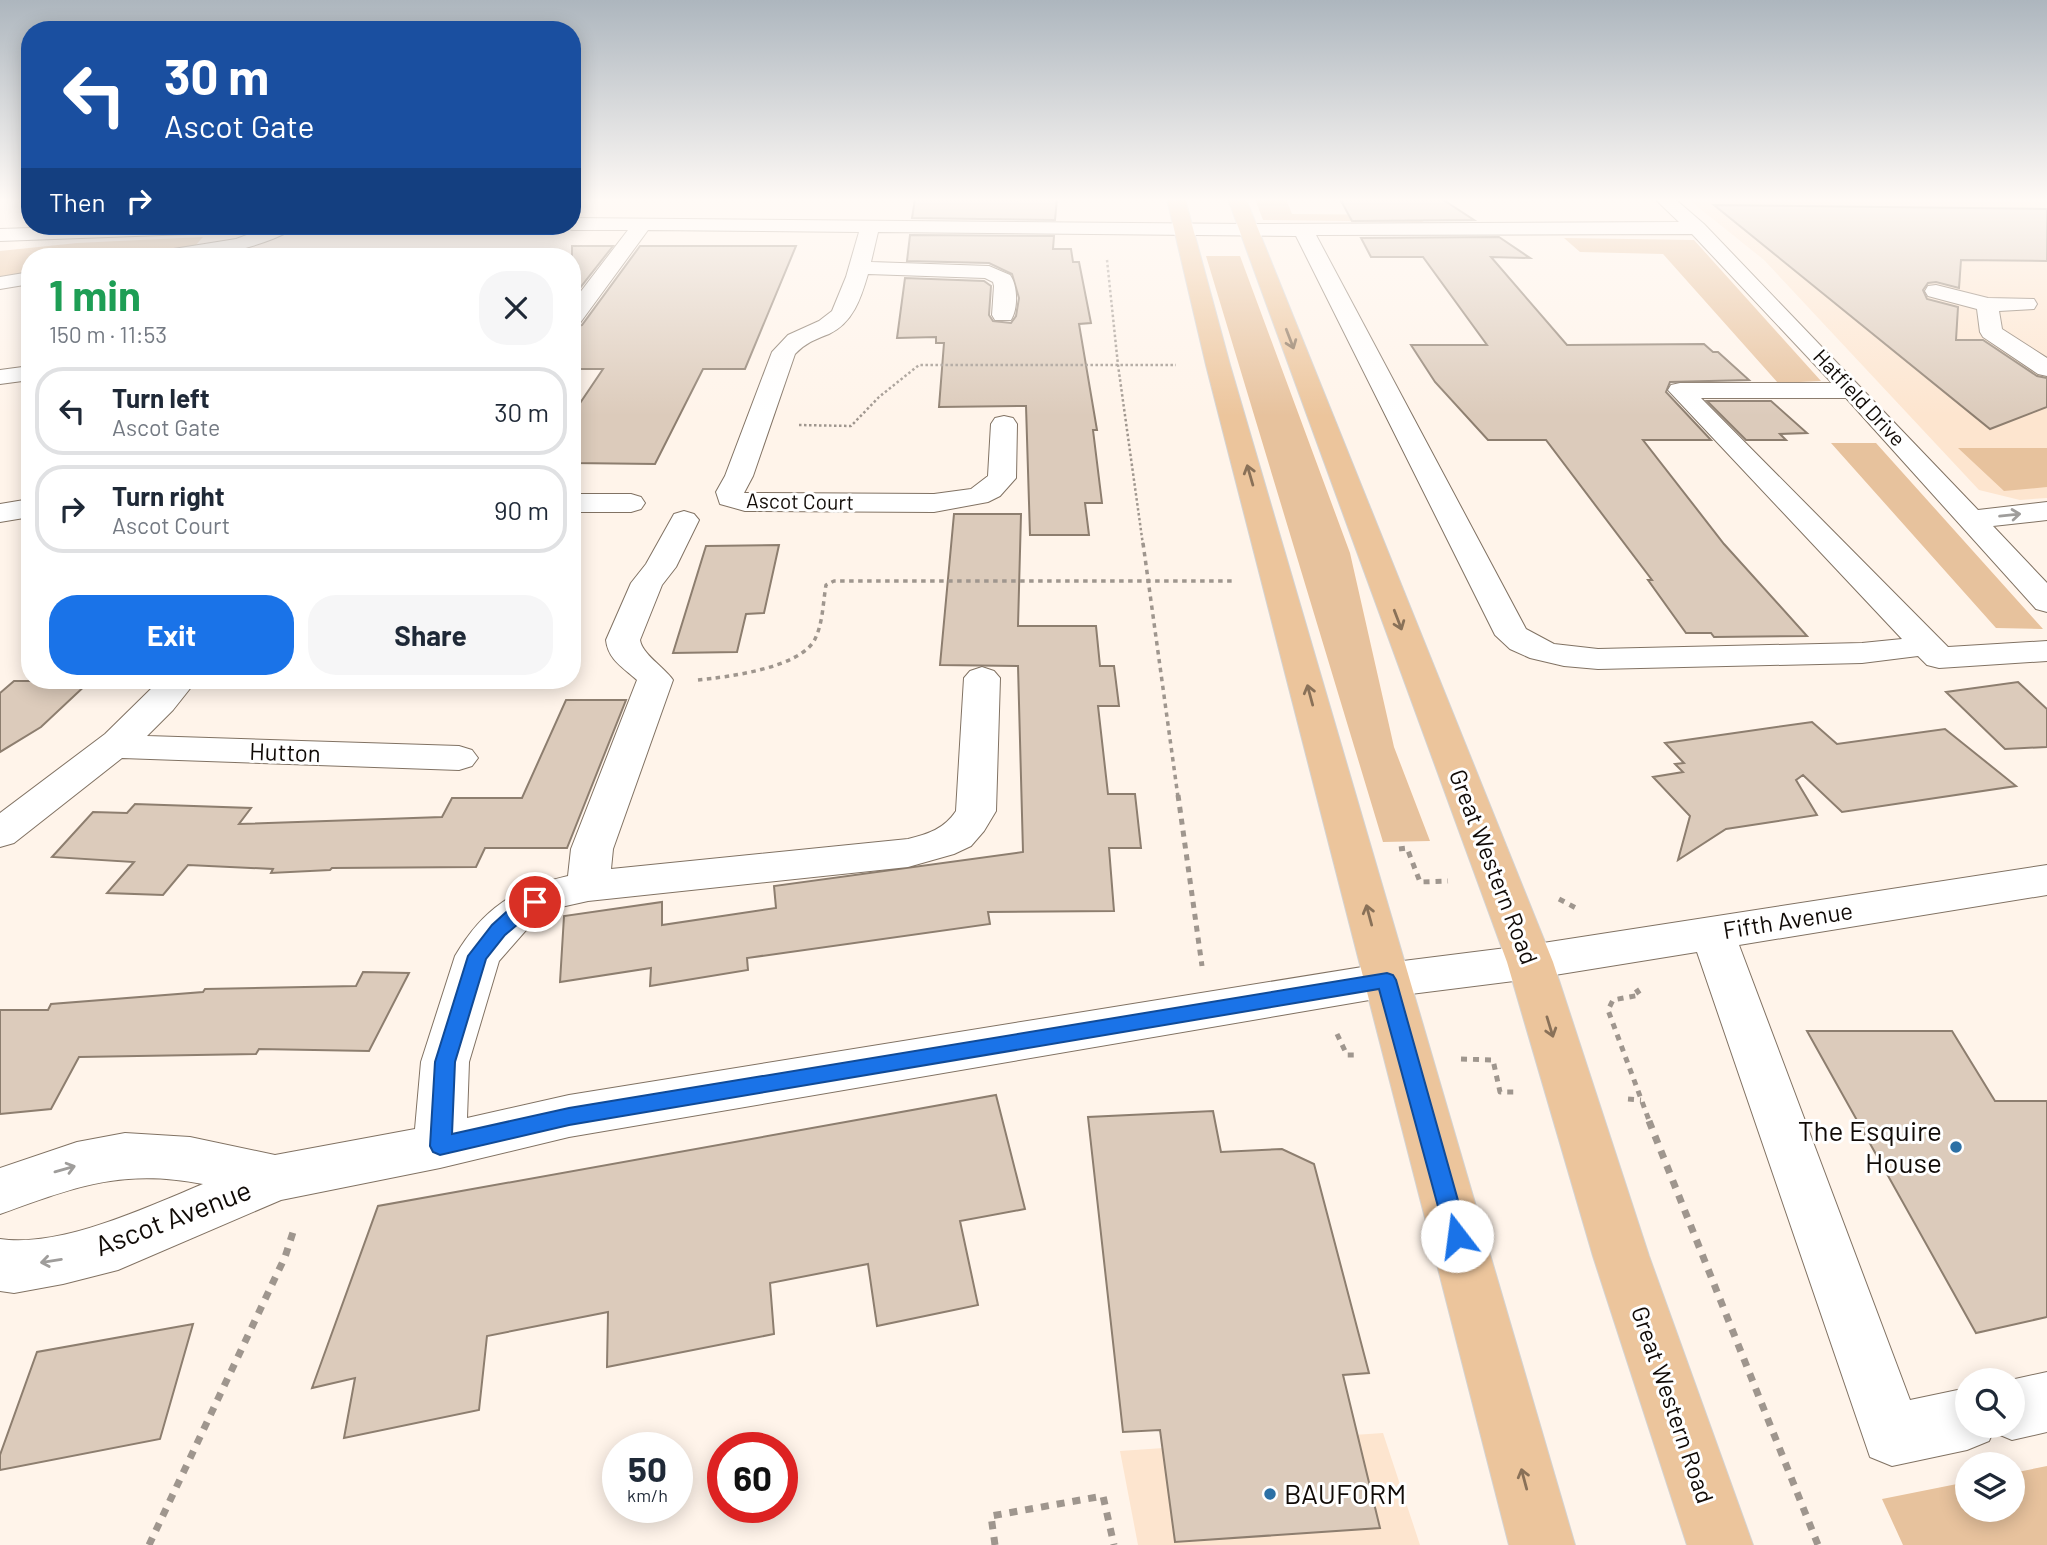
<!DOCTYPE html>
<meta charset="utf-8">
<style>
:root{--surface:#fff;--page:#f6f6f7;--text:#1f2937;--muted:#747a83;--line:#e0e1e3;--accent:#1a73e8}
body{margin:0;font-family:Barlow,sans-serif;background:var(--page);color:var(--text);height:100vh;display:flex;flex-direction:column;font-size:26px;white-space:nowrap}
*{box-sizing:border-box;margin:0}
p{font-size:23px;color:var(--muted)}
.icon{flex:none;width:38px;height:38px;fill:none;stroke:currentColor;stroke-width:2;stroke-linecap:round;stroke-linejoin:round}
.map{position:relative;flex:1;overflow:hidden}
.details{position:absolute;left:21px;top:248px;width:560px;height:441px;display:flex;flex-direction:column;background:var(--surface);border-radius:28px;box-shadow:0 4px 18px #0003}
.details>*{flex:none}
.banner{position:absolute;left:21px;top:21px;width:560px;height:214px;border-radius:28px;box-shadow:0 4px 18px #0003;background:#1a4fa0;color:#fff;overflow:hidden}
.controls{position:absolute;left:1955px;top:1368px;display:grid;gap:14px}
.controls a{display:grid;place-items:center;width:70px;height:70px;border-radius:50%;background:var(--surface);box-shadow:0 4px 18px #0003;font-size:35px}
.speed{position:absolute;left:602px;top:1432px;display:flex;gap:14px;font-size:35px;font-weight:700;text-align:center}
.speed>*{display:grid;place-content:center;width:91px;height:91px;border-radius:50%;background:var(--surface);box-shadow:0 4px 18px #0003;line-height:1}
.speed small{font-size:18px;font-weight:400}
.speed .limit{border:10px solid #d22;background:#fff;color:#111}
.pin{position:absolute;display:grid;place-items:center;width:60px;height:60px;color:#fff;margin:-30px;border:4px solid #fff;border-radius:50%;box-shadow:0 2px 7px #0007}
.me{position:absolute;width:77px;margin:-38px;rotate:345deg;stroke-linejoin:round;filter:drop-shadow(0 0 5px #0008)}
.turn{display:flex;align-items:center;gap:24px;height:147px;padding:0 28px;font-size:32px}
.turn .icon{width:91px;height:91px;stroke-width:2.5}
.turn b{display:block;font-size:49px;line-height:60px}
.then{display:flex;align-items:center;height:66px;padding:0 28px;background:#0003;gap:14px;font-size:26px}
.round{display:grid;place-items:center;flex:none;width:74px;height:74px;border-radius:28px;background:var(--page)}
.headline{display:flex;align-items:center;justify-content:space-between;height:119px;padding:0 28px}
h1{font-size:42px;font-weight:700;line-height:52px;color:#1e9e55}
.primary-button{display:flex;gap:14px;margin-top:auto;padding:14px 28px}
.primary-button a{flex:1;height:80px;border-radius:28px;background:var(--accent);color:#fff;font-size:28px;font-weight:700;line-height:80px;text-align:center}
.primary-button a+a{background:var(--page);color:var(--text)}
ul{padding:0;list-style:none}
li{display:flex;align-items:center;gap:21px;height:88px;margin:0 14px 10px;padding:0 14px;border:4px solid var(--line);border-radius:28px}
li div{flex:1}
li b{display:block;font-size:26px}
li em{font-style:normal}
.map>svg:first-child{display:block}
</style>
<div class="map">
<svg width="2047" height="1545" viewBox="0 0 2047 1545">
<rect width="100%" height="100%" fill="#fff4ea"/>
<path fill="#fde5cf" d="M 1688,199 L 2047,199 L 2047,498 L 2020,500 L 1979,490 L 1764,260 Z
M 1383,1433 L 1420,1545 L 1138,1545 L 1120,1451 Z"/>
<path fill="#e7c29d" d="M 1255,199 L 1286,199 L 1292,214 L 1420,215 L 1423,222 L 1263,220 Z
M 203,237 L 195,246 L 124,257 L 30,257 L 30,273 L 0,278 L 0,251 L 77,243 Z
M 1564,238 L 1694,240 L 1821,381 L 1778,383 L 1663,254 L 1580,252 Z
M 1206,256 L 1240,256 L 1350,553 L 1394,747 L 1430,841 L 1383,842 Z
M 1831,443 L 1876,443 L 2043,629 L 1996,628 Z
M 2047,448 L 2047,487 L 2004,491 L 1958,448 Z
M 2047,1466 L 2047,1545 L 1903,1545 L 1882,1499 L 1967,1482 L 1967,1510 L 2012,1510 L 2013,1473 Z"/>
<path fill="#dccbbb" stroke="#8d7e6f" stroke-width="2" d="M 915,199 L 1057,199 L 1055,220 L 912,218 Z
M 1340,199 L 1442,199 L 1474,220 L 1352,221 Z
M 1714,205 L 2047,209 L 2047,261 L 1961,260 L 1959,288 L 1936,282 L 1928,283 L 1923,290 L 1927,299 L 1958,307 L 1956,340 L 1983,340 L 2037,376 L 2047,378 L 2047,407 L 1990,429 Z
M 910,235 L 1054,236 L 1053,249 L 1071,249 L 1073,262 L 1079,262 L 1091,323 L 1079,324 L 1097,430 L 1093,430 L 1102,503 L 1085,503 L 1089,535 L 1030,535 L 1026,406 L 939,407 L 944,343 L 936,343 L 936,337 L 897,338 L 905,278 L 984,281 L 991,286 L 989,315 L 993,321 L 1011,323 L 1016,316 L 1019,298 L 1012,274 L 989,263 L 907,261 Z
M 1499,237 L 1530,258 L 1491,257 L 1567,345 L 1704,344 L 1713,352 L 1718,352 L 1749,380 L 1670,382 L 1666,392 L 1711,440 L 1643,440 L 1724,544 L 1807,636 L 1714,637 L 1711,633 L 1686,633 L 1648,580 L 1652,580 L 1546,440 L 1488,440 L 1435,382 L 1411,345 L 1487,345 L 1423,257 L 1371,257 L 1361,238 Z
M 572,246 L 613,246 L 572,298 Z
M 640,246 L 796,246 L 745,369 L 703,369 L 655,464 L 572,463 L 572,415 L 603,369 L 572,369 L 572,327 L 582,325 Z
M 1707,401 L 1771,401 L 1807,433 L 1780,434 L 1786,440 L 1746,440 Z
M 954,514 L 1021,514 L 1018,626 L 1096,626 L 1100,666 L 1114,666 L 1119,706 L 1098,706 L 1108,794 L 1135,794 L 1141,848 L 1109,848 L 1114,911 L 988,912 L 990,924 L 747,958 L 748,970 L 650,986 L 651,968 L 560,982 L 564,916 L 662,902 L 662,925 L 776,908 L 774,886 L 1023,852 L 1018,666 L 940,665 Z
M 779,545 L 764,613 L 746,614 L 737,652 L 673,653 L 706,546 Z
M 14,681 L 90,681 L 41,727 L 0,752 L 0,693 Z
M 2018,682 L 2047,709 L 2047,747 L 2005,749 L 1946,692 Z
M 566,700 L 626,700 L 567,848 L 485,848 L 476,867 L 332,868 L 330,870 L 271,873 L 273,869 L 188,865 L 163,895 L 107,893 L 134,862 L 52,857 L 93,812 L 127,813 L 135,804 L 251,808 L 239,824 L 442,817 L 452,798 L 522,798 Z
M 1812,722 L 1837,744 L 1945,729 L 2016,786 L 1842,812 L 1803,775 L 1796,780 L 1817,815 L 1726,829 L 1678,860 L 1690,816 L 1653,777 L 1683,772 L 1675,764 L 1684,763 L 1665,743 Z
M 363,972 L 409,973 L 369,1051 L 259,1049 L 256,1054 L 79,1057 L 51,1109 L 0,1114 L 0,1010 L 48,1010 L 51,1004 L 203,992 L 205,989 L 356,986 Z
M 1807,1031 L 1952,1031 L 1995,1101 L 2047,1101 L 2047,1317 L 1976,1333 Z
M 996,1095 L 1025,1209 L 960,1221 L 978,1305 L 877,1326 L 868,1264 L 770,1283 L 774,1334 L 607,1367 L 608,1312 L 487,1336 L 479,1410 L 344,1438 L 355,1378 L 312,1388 L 378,1206 Z
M 1213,1111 L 1221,1152 L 1282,1149 L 1314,1164 L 1369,1373 L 1343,1375 L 1380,1528 L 1175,1542 L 1160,1430 L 1123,1432 L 1088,1117 Z
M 193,1324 L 160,1439 L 0,1470 L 0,1455 L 37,1352 Z"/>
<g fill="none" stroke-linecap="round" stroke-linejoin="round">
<defs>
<path id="minor" d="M 1655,199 L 1675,199 L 1704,224 L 1978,510 L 2047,502 L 2047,520 L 1993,526 L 2047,583 L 2047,612 L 2036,609 L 1846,398 L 1701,398 L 1948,647 L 2047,641 L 2047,661 L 1939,668 L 1927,665 L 1918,656 L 1862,663 L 1598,669 L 1564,666 L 1530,658 L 1510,649 L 1495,635 L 1296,236 L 878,232 L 871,262 L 989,266 L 1010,275 C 1018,286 1018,309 1011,320 L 995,320 L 992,315 L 994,286 L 993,282 L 985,278 L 868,274 C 861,298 853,323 829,334 C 816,339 805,343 795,354 L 753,476 L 744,493 L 934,494 L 971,489 L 988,476 L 991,424 L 995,418 L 1004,416 L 1013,418 L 1017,424 L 1016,478 L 1000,496 L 988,502 L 934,512 L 745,511 L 720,504 L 716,492 L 725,476 L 772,352 L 788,335 L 819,321 L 832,311 L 846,277 L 859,232 L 648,230 L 580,323 L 572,325 L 572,303 L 628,230 L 572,230 L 564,226 L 572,226 L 572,218 L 1248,224 L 1679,222 ZM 1692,234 L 1832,383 L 1680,383 L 1671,385 L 1668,390 L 1902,639 L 1862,643 L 1598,649 L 1554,644 L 1526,629 L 1316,235 Z
M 94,226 L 253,226 L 243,232 L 0,241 L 0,229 Z
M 271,226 L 295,226 L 292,230 C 248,253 200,259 151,257 L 154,253 L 161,251 L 236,239 Z
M 30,272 L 30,284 L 0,289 L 0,277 Z
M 1936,285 L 1988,298 L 2034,299 L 2037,304 L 2034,309 L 1999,311 L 2002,329 L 2047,358 L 2047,376 L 2038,374 L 1983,337 L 1980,332 L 1977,309 L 1928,296 L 1925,291 L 1928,286 Z
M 30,366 L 30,380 L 0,384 L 0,370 Z
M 572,494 L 631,494 L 641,497 L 645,503 L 641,509 L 631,512 L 572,512 Z
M 30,499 L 30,517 L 0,522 L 0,504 Z
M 684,511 L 694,514 L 699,520 L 676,567 L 662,585 L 640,640 C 642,654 664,667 673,680 L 613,849 L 611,869 L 908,839 C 928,834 944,829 956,811 L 964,678 L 970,671 L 982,667 L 994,671 L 1000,678 L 996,811 L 984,831 L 971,846 L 954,854 L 908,867 L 588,901 L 561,907 L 535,920 L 499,961 L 469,1062 L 467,1118 L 569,1095 L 1387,963 L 1530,945 L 2047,865 L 2047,895 L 1739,945 L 1910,1400 L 1967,1388 L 1967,1426 L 2012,1426 L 2012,1381 L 2006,1381 L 2047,1372 L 2047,1432 L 2012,1440 L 1993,1432 L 1989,1441 L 1967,1450 L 1892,1466 L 1870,1457 L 1697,952 L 1530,979 L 1387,997 L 569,1137 L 440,1168 L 281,1200 L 118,1270 L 63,1284 L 14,1293 L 0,1291 L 0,1239 C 61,1248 147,1207 203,1184 C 122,1168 75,1187 0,1214 L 0,1168 L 77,1142 L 125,1133 L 190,1137 L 275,1155 L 415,1129 L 421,1062 L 455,956 C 483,908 515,888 568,876 L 571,849 L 637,680 C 624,668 608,660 606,640 L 631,583 L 646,564 L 674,514 Z
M 159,681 L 196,681 L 173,710 L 147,736 L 459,746 L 472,750 L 478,758 L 472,766 L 459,770 L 122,758 L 14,843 L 0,847 L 0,813 L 105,734 Z"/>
<path id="major" d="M 1167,199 L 1185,199 L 1230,365 L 1575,1545 L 1509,1545 L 1206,365 Z
M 1228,199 L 1246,199 L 1553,962 L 1649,1256 L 1753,1545 L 1687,1545 L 1593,1256 L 1507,962 Z"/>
</defs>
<use href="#minor" stroke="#817263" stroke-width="2"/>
<use href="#major" stroke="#d4d3d2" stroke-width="2"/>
<path stroke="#9f968e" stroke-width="2.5" stroke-dasharray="2.5 2.5" stroke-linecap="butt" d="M 1107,260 L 1118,365 L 1143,545
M 799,425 L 851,426 L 879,397 L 919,365 L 1176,365"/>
<path stroke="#9f968e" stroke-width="3.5" stroke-dasharray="4.5 4.5" stroke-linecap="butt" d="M 1143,543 L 1178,797
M 698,680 C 727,677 801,668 815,639 C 823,623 823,602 826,585 L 834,581 L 1232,581"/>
<path stroke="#9f968e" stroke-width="5" stroke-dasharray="6 6" stroke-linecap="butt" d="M 1178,795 L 1202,966
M 1399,849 L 1407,848 L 1420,882 L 1448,881
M 1559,899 L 1576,908
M 1636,989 L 1640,995 L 1613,1000 L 1608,1010 L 1650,1123
M 1337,1034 L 1347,1055 L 1354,1055
M 1461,1059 L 1493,1060 L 1500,1092 L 1515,1092
M 1628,1099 L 1641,1100"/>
<path stroke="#9f968e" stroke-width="7" stroke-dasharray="8 8" stroke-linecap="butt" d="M 1649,1121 L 1818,1545
M 149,1545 L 285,1257 L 295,1226
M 995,1545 L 991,1516 L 1103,1496 L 1114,1545"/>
<use href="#minor" fill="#fff" fill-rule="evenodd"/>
<use href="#major" fill="#ecc59c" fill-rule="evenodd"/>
</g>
<defs><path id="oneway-shaft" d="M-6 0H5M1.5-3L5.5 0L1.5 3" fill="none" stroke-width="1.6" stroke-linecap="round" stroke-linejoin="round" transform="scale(1.75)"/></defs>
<g stroke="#897158">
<use href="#oneway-shaft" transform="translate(1290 339) rotate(69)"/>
<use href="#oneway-shaft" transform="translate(1250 475) rotate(-106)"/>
<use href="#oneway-shaft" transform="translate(1398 620) rotate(69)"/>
<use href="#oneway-shaft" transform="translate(1310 695) rotate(-105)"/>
<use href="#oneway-shaft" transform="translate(1369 915) rotate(-105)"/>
<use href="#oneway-shaft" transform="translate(1550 1027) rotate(73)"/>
<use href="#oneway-shaft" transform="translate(1524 1479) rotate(-105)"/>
</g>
<g stroke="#9f9d9b">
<use href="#oneway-shaft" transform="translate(2010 515) rotate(-6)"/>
<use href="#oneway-shaft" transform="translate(65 1169) rotate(-16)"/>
<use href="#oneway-shaft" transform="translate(51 1261) rotate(171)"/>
</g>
<linearGradient id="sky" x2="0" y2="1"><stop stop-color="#adb6be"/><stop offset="0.48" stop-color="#fffaf6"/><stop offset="1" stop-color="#fffaf6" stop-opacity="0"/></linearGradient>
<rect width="2047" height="416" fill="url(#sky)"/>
<path fill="#1a73e8" stroke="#114b97" stroke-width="2" d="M 535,896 L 541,898 L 544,902 L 505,935 L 486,959 L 455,1062 L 452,1134 L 569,1108 L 1387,973 L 1393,975 L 1396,980 L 1468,1236 L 1465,1243 L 1457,1246 L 1449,1243 L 1446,1236 L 1379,989 L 569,1125 L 440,1155 L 433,1152 L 430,1146 L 435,1062 L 468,956 L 492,925 L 514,905 Z"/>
<g fill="#2c70a5" stroke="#fff" stroke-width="2.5">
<circle cx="1956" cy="1147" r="7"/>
<circle cx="1270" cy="1494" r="7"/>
</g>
<g text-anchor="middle" stroke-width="6" stroke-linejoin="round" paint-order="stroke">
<g font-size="21" fill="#100a06" stroke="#fff">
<text transform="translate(1859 398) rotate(47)" y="7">Hatfield Drive</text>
<text transform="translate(800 502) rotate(1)" y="7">Ascot Court</text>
</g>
<g font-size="24" fill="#100a06" stroke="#fff">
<text transform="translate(285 753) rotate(2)" y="8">Hutton</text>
<text transform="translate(1493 867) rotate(69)" y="8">Great Western Road</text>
<text transform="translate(1788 921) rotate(-9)" y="8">Fifth Avenue</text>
<text transform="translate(1672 1405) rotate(71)" y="8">Great Western Road</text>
</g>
<g font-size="28" fill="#100a06" stroke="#fff" text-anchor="end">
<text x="1942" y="1141">The Esquire<tspan x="1942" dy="32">House</tspan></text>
<text x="1284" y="1504" text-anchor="start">BAUFORM</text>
</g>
<g font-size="28" fill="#100a06" stroke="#fff">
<text transform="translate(173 1218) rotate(-21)" y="10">Ascot Avenue</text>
</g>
</g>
</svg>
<div class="controls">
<a><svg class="icon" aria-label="search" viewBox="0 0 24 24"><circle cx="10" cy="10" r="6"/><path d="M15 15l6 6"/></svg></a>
<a><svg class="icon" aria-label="layers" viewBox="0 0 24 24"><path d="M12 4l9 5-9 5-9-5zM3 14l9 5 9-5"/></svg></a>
</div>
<div class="speed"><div>50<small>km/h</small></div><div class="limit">60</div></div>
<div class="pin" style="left:535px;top:902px;background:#d93025"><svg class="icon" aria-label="arrive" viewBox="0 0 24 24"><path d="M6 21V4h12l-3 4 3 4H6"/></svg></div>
<svg class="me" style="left:1457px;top:1236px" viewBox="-20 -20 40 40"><circle r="19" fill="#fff"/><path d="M0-13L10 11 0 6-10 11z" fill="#1a73e8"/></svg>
<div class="banner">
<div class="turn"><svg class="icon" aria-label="left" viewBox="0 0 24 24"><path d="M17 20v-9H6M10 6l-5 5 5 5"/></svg><div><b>30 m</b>Ascot Gate</div></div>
<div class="then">Then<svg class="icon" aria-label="right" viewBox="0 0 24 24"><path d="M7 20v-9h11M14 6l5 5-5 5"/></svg></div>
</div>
<section class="details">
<div class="headline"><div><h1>1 min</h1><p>150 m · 11:53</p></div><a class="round"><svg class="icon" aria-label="close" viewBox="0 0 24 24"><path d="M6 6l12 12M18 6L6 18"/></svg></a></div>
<ul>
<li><svg class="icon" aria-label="left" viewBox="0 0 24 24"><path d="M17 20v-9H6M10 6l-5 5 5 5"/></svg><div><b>Turn left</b><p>Ascot Gate</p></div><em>30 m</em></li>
<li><svg class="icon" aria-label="right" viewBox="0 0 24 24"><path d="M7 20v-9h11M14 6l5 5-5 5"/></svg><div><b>Turn right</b><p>Ascot Court</p></div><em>90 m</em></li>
</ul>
<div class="primary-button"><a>Exit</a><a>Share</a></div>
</section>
</div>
